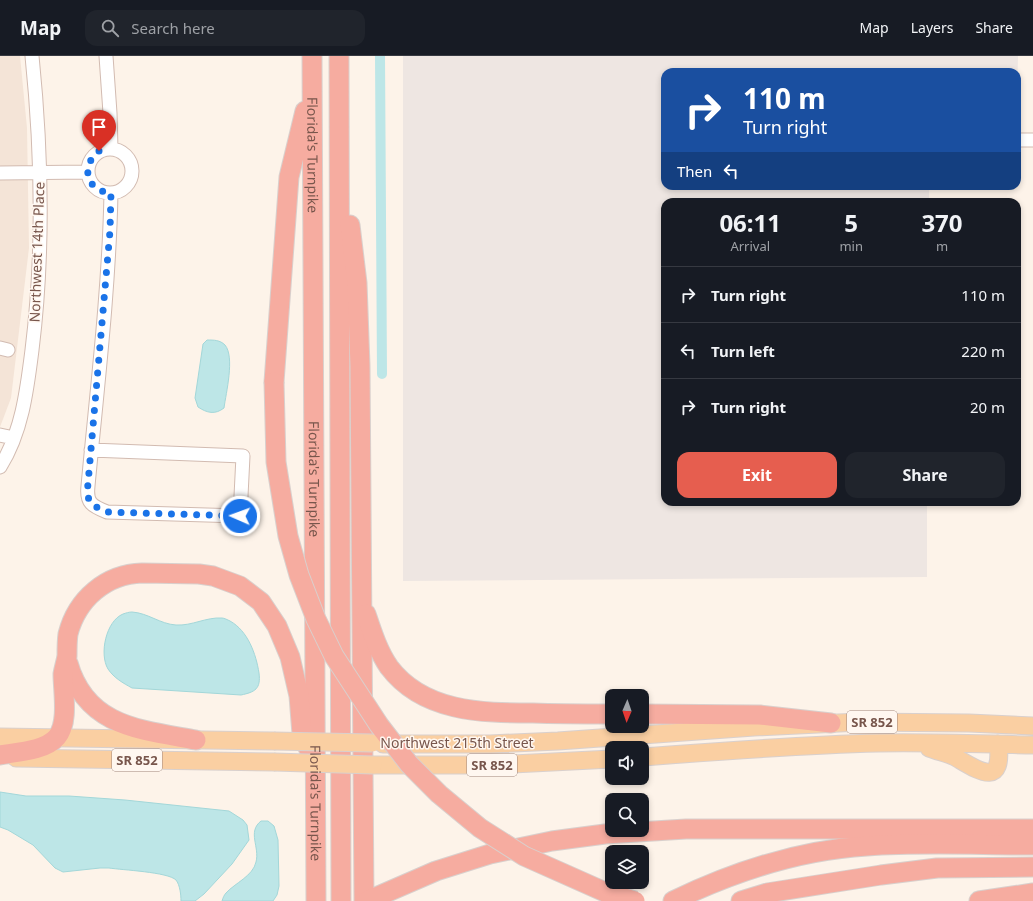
<!DOCTYPE html>
<style>
:root{--surface:#171b24;--page:#20242c;--text:#f1f3f6;--muted:#9ea1a6;--line:#363941;--accent:#e65e4f}
body{margin:0;font-family:"Noto Sans",sans-serif;background:var(--page);color:var(--text);height:100vh;display:flex;flex-direction:column;font-size:15px;white-space:nowrap}
*{box-sizing:border-box;margin:0}
p{font-size:13px;color:var(--muted)}
.icon{flex:none;width:22px;height:22px;fill:none;stroke:currentColor;stroke-width:2;stroke-linecap:round;stroke-linejoin:round}
.map{position:relative;flex:1;overflow:hidden}
.drawer{position:absolute;left:661px;top:142px;width:360px;height:308px;display:flex;flex-direction:column;background:var(--surface);border-radius:12px;box-shadow:0 2px 6px #0003}
.drawer>*{flex:none}
.hud{position:absolute;left:661px;top:12px;width:360px;height:122px;border-radius:12px;box-shadow:0 2px 6px #0003;background:#1a4fa0;color:#fff;overflow:hidden}
.needle{width:26px;rotate:182deg}
.tools{position:absolute;left:605px;top:633px;display:grid;gap:8px}
.tools a{display:grid;place-items:center;width:44px;height:44px;border-radius:8px;background:var(--surface);box-shadow:0 2px 6px #0003;font-size:20px}
.pin{position:absolute;display:grid;place-items:center;width:34px;height:34px;color:#fff;margin:-41px -17px;border-radius:50% 50% 50% 0;rotate:-45deg;box-shadow:0 0 4px #0007}
.pin .icon{rotate:45deg}
.me{position:absolute;width:44px;margin:-22px;rotate:272deg;stroke-linejoin:round;filter:drop-shadow(0 0 3px #0008)}
.turn{display:flex;align-items:center;gap:14px;height:84px;padding:0 16px;font-size:18px}
.turn .icon{width:52px;height:52px;stroke-width:2.5}
.turn b{display:block;font-size:28px;line-height:34px}
.then{display:flex;align-items:center;height:38px;padding:0 16px;background:#0003;gap:8px;font-size:15px}
.eta{display:flex;justify-content:space-evenly;align-items:center;height:68px;text-align:center}
.eta b{font-size:24px;font-weight:700;line-height:28px}
.cta{display:flex;gap:8px;margin-top:auto;padding:8px 16px}
.cta a{flex:1;height:46px;border-radius:12px;background:var(--accent);color:#fff;font-size:16px;font-weight:700;line-height:46px;text-align:center}
.cta a+a{background:var(--page);color:var(--text)}
ul{padding:0;list-style:none}
li{display:flex;align-items:center;gap:12px;height:56px;padding:0 16px;border-top:1px solid var(--line)}
li div{flex:1}
li b{display:block;font-size:15px}
li em{font-style:normal}
header{display:flex;align-items:center;gap:24px;box-sizing:border-box;height:56px;padding:0 20px;background:var(--surface);border-bottom:1px solid var(--line)}
header strong{font-size:19px}
nav{display:flex;gap:22px;margin-inline-start:auto;font-size:14px}
.search{width:280px;height:36px;background:var(--page);display:flex;align-items:center;gap:10px;box-sizing:border-box;padding:0 14px;border-radius:12px;color:var(--muted);font-size:15px}
.map>svg:first-child{display:block}
</style>
<header>
<strong>Map</strong>
<div class="search"><svg class="icon" aria-label="search" viewBox="0 0 24 24"><circle cx="10" cy="10" r="6"/><path d="M15 15l6 6"/></svg>Search here</div>
<nav><a>Map</a><a>Layers</a><a>Share</a></nav>
</header>
<div class="map">
<svg width="1033" height="845" viewBox="0 0 1033 845">
<rect width="100%" height="100%" fill="#fdf3e9"/>
<path fill="#f4e4d7" d="M 0,0 L 20,0 L 27,72 L 29,192 L 11,342 L 0,371 Z"/>
<path fill="#eee6e2" d="M 403,0 L 1018,0 L 1017,45 L 1017,16 L 665,16 L 665,130 L 929,130 L 929,146 L 665,146 L 665,446 L 927,446 L 927,521 L 403,525 Z"/>
<path fill="#bde6e7" stroke="#a3d7d9" d="M 207,284 C 214,284 220,284 225,289 C 235,301 226,337 224,352 C 215,359 207,357 198,351 L 195,342 L 203,288 Z
M 132,556 C 148,557 160,568 176,569 C 192,570 206,561 222,562 C 224,562 228,564 230,565 C 248,575 256,598 259,617 C 261,633 255,636 241,639 L 132,632 C 123,627 114,622 108,613 C 99,598 106,565 123,558 C 126,557 129,556 132,556 Z
M 0,736 L 26,740 L 69,740 L 125,744 L 229,755 L 243,764 L 247,769 L 249,784 L 232,808 L 204,838 L 195,845 L 181,845 C 181,839 180,829 176,824 C 168,816 122,814 109,812 L 100,812 L 63,816 L 55,812 L 33,789 L 8,774 L 0,771 Z
M 261,765 L 268,765 L 274,770 L 278,784 L 279,830 L 277,839 L 273,845 L 222,845 C 223,842 224,839 226,837 C 235,827 253,820 256,806 C 260,791 247,776 261,765 Z"/>
<g fill="none" stroke-linecap="round" stroke-linejoin="round">
<path stroke="#bde6e7" stroke-width="10" d="M 380,0 L 382,318"/>
<defs>
<path id="minor" d="M 106,0 L 110,57 L 111,92
M 1017,84 L 1033,84
M88 115a22 22 0 1 1 44 0a22 22 0 1 1-44 0Z
M 0,117 L 88,116
M 0,292 L 8,294
M 0,379 L 14,382
M 91,394 L 243,400 L 240,460 L 107,456 C 92,450 86,447 88,430 C 97,333 109,235 111,137
M 0,411 C 22,376 27,334 32,294 C 44,197 42,98 32,0"/>
<path id="major" d="M 0,681 L 274,685
M 383,688 L 490,688 L 558,685 L 754,671 L 860,666 L 969,667 L 1033,670
M 929,692 C 937,695 945,697 953,700 C 975,712 1004,735 998,688
M 642,701 C 721,695 799,689 878,687 C 930,686 981,688 1033,689
M 16,702 L 274,706
M 373,709 L 491,709 L 612,703"/>
<g id="highway">
<path id="s1" d="M 312,0 L 316,845"/>
<path d="M 339,0 L 341,845"/>
<path d="M 350,169 L 357,227 L 360,310 L 364,845"/>
<path d="M 274,326 L 289,121 L 305,55"/>
<path d="M 366,558 C 372,576 378,595 389,611 C 423,656 481,657 533,657 C 559,658 586,658 612,658"/>
<path d="M 68,607 C 86,671 141,674 196,684"/>
<path d="M 642,658 L 760,659 L 831,667"/>
<path d="M 0,699 C 17,696 45,695 57,681 C 69,667 63,635 63,618 C 64,612 66,606 67,600 C 67,593 67,585 68,578 C 77,543 106,518 142,517 L 199,518 L 213,520 L 240,530 L 261,546 L 277,570 L 290,601 L 299,640 L 302,678 L 310,696"/>
<path d="M 367,845 L 436,815 L 490,798 L 552,785 L 605,778 L 686,773 L 1033,773"/>
<path d="M 673,845 C 733,816 799,794 867,790 C 922,786 978,789 1033,789"/>
<path d="M 741,845 L 767,837 L 881,819 L 937,812 L 1033,811"/>
<path d="M 979,845 L 1033,837"/>
</g>
</defs>
<use href="#minor" stroke="#d2bbb1" stroke-width="15"/>
<use href="#major" stroke="#d9d0cd" stroke-width="19"/>
<use href="#highway" stroke="#d9d0cd" stroke-width="21"/>
<use href="#minor" stroke="#fff" stroke-width="13"/>
<use href="#major" stroke="#facfa2" stroke-width="17"/>
<use href="#highway" stroke="#f6aca0" stroke-width="19"/>
<defs>
<path id="major-bridge" d="M 274,685 L 372,687
M 274,706 L 373,709"/>
<path id="highway-bridge" d="M 274,326 L 276,406 L 288,480 L 299,519 L 316,563 L 334,600 L 379,669 L 409,708 L 439,738 L 480,772 L 524,800 L 605,836 L 635,845"/>
</defs>
<use href="#major-bridge" stroke="#d9d0cd" stroke-width="19" stroke-linecap="butt"/>
<use href="#highway-bridge" stroke="#d9d0cd" stroke-width="21" stroke-linecap="butt"/>
<use href="#major-bridge" stroke="#facfa2" stroke-width="17"/>
<use href="#highway-bridge" stroke="#f6aca0" stroke-width="19"/>
</g>
<g fill="none" stroke-linecap="round" stroke-linejoin="round">
<path stroke="#1a73e8" stroke-width="7" stroke-dasharray="0 12.6" d="M 99,95 C 80,110 86,135 111,137 L 110,175 L 87,439 C 91,449 97,452 107,456 L 240,460"/>
</g>
<g text-anchor="middle" stroke-width="3" stroke-linejoin="round" paint-order="stroke">
<g fill="#fff7f0" stroke="#a0867d" stroke-width="1">
<rect x="847" y="655" width="50" height="22" rx="3"/>
<rect x="112" y="693" width="50" height="22" rx="3"/>
<rect x="467" y="698" width="50" height="22" rx="3"/>
</g>
<g font-size="13" font-weight="bold" fill="#78564c">
<text x="872" y="671">SR 852</text>
<text x="137" y="709">SR 852</text>
<text x="492" y="714">SR 852</text>
</g>
<g font-size="14" fill="#78564c" stroke="#fff7f0">
<text dy="5" stroke="none"><textPath href="#s1" startOffset="99">Florida's Turnpike</textPath></text>
<text transform="translate(37 196) rotate(-88)" y="5">Northwest 14th Place</text>
<text dy="5" stroke="none"><textPath href="#s1" startOffset="423">Florida's Turnpike</textPath></text>
<text x="457" y="692">Northwest 215th Street</text>
<text dy="5" stroke="none"><textPath href="#s1" startOffset="747">Florida's Turnpike</textPath></text>
</g>
</g>
</svg>
<div class="tools">
<a><svg class="needle" viewBox="-14 -14 28 28"><path d="M0-13l5 13h-10z" fill="#e53935"/><path d="M0 13l5-13h-10z" fill="#9ea1a6"/></svg></a>
<a><svg class="icon" aria-label="sound" viewBox="0 0 24 24"><path d="M4 9h4l5-4v14l-5-4H4zM17 9q2 3 0 6"/></svg></a>
<a><svg class="icon" aria-label="search" viewBox="0 0 24 24"><circle cx="10" cy="10" r="6"/><path d="M15 15l6 6"/></svg></a>
<a><svg class="icon" aria-label="layers" viewBox="0 0 24 24"><path d="M12 4l9 5-9 5-9-5zM3 14l9 5 9-5"/></svg></a>
</div>
<div class="pin" style="left:99px;top:95px;background:#d93025"><svg class="icon" aria-label="arrive" viewBox="0 0 24 24"><path d="M6 21V4h12l-3 4 3 4H6"/></svg></div>
<svg class="me" style="left:240px;top:460px" viewBox="-20 -20 40 40"><circle r="17" fill="#1a73e8" stroke="#fff" stroke-width="3"/><path d="M0-11L8 9 0 5-8 9z" fill="#fff"/></svg>
<div class="hud">
<div class="turn"><svg class="icon" aria-label="right" viewBox="0 0 24 24"><path d="M7 20v-9h11M14 6l5 5-5 5"/></svg><div><b>110 m</b>Turn right</div></div>
<div class="then">Then<svg class="icon" aria-label="left" viewBox="0 0 24 24"><path d="M17 20v-9H6M10 6l-5 5 5 5"/></svg></div>
</div>
<section class="drawer">
<div class="eta">
<div><b>06:11</b><p>Arrival</p></div>
<div><b>5</b><p>min</p></div>
<div><b>370</b><p>m</p></div>
</div>
<ul>
<li><svg class="icon" aria-label="right" viewBox="0 0 24 24"><path d="M7 20v-9h11M14 6l5 5-5 5"/></svg><div><b>Turn right</b></div><em>110 m</em></li>
<li><svg class="icon" aria-label="left" viewBox="0 0 24 24"><path d="M17 20v-9H6M10 6l-5 5 5 5"/></svg><div><b>Turn left</b></div><em>220 m</em></li>
<li><svg class="icon" aria-label="right" viewBox="0 0 24 24"><path d="M7 20v-9h11M14 6l5 5-5 5"/></svg><div><b>Turn right</b></div><em>20 m</em></li>
</ul>
<div class="cta"><a>Exit</a><a>Share</a></div>
</section>
</div>
